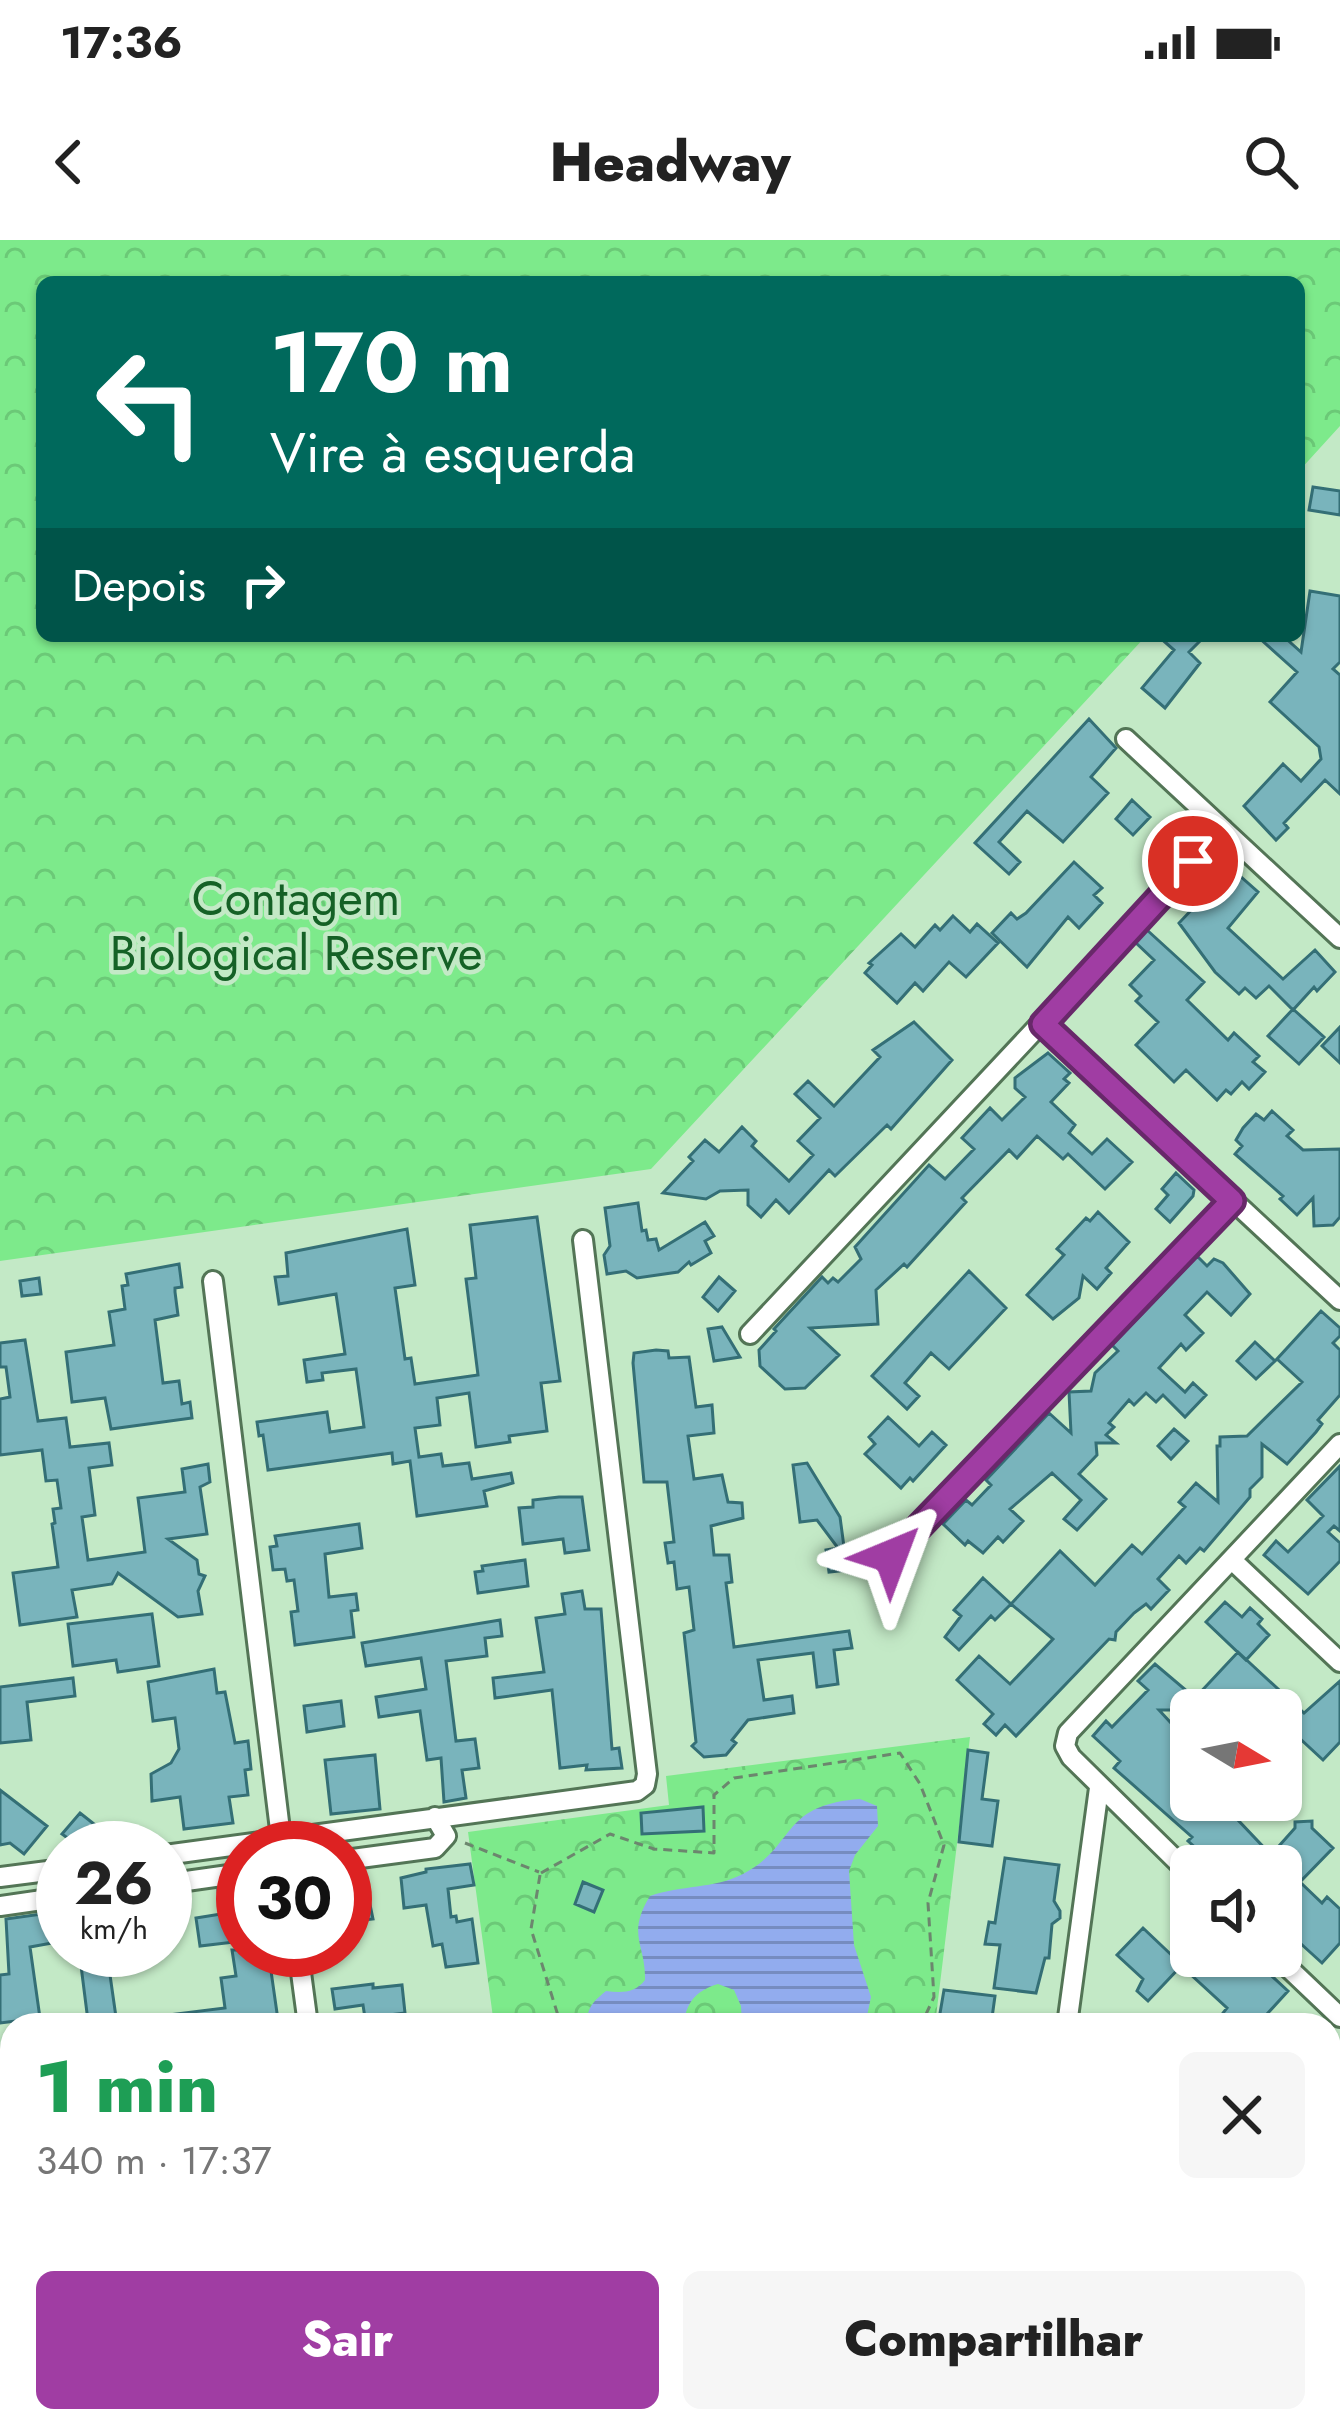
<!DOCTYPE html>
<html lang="pt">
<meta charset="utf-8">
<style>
:root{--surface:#fff;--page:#f6f6f6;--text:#222;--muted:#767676;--accent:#a03da3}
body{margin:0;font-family:Jost,sans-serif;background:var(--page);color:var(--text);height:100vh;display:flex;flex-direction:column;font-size:45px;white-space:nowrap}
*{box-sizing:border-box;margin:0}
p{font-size:39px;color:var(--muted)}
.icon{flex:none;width:66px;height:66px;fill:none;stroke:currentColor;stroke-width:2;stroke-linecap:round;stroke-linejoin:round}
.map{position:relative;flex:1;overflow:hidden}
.details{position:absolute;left:0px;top:1773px;width:1341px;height:420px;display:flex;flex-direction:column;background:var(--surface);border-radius:36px 36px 0 0;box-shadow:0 3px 9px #0004}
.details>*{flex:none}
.top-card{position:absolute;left:36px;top:36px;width:1269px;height:366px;border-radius:18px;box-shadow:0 3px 9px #0004;background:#00695c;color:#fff;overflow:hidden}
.needle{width:78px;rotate:100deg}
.fabs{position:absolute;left:1170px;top:1449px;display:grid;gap:24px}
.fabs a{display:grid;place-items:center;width:132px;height:132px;border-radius:18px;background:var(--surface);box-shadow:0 3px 9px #0004;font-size:60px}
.speed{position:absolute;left:36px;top:1581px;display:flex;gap:24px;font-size:60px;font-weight:700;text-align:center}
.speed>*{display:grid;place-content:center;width:156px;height:156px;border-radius:50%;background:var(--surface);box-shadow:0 3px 9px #0004;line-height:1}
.speed small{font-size:30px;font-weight:400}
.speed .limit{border:18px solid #d22;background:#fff;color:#111}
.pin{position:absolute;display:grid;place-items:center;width:102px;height:102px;color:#fff;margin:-51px;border:6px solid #fff;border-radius:50%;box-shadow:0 3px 12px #0007}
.me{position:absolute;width:132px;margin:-66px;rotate:44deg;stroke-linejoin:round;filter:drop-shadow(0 0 9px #0008)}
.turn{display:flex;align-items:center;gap:42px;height:252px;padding:0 36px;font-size:54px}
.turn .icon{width:156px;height:156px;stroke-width:2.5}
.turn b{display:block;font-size:84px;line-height:102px}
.then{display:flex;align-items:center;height:114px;padding:0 36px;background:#0003;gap:24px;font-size:45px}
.round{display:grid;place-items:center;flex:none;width:126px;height:126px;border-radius:18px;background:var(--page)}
.head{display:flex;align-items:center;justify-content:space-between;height:204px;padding:0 36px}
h1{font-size:72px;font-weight:800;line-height:90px;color:#1e9e55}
.button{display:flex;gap:24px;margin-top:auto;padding:24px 36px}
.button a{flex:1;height:138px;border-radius:18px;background:var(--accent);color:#fff;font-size:48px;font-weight:800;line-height:138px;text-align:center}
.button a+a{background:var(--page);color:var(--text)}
.status{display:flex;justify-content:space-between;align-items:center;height:84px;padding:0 60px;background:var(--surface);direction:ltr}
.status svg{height:33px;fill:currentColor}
header{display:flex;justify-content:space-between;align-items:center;height:156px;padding:0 36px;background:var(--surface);font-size:54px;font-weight:800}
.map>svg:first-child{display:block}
</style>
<div class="status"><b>17:36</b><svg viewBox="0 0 49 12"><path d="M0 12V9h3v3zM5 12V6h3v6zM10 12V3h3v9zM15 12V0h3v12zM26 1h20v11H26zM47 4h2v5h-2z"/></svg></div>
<header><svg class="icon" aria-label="back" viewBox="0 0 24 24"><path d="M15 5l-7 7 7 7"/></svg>Headway<svg class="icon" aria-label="search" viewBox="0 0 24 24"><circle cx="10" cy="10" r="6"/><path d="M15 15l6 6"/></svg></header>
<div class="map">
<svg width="1340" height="2193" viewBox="0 0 1340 2193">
<defs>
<pattern id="forest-crowns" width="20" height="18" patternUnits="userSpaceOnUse" patternTransform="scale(3)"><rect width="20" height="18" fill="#7dea8b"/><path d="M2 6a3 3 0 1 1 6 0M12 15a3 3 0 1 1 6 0" fill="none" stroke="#6bc977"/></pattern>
<pattern id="water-rules" width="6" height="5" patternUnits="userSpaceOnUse" patternTransform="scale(3)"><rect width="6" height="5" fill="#92acee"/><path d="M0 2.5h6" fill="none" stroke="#768cc0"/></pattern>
</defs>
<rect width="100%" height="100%" fill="#c3e9c6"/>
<path fill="url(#forest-crowns)" d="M 0,0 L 1340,0 L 1340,186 L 1299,231 L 1299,42 L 42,42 L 42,396 L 1146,396 L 651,929 L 0,1021 Z
M 970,1497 L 935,1785 L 494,1785 L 468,1592 L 669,1565 L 666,1536 Z
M 1340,2073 L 1340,2193 L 712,2193 L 774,2181 L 1329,2181 L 1329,2075 Z"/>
<path fill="url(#water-rules)" d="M 860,1559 L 877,1566 L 878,1586 L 855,1615 L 849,1631 L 854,1705 L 871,1757 L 867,1776 L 854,1785 L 742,1785 L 741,1766 L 734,1750 L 718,1744 C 695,1751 687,1762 683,1785 L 589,1785 C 584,1769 595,1760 606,1751 C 622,1753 635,1753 645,1740 C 646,1704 626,1695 650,1656 C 681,1645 714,1649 743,1634 C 797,1606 779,1565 860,1559 Z"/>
<path fill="#79b4bc" stroke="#346f76" stroke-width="3" d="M 1313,247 L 1340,251 L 1340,275 L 1309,270 Z
M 1310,351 L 1340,356 L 1340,422 L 1333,429 L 1340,435 L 1340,554 L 1325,540 L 1284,583 L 1288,588 L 1276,600 L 1244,566 L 1283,524 L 1301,541 L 1321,519 L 1319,507 L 1270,462 L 1297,432 L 1257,396 L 1283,396 L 1301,412 Z
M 1158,396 L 1205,396 L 1189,412 L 1200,423 L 1165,468 L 1142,448 L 1174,410 Z
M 1089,479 L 1116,508 L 1091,537 L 1108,553 L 1063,602 L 1027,571 L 999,602 L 1020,622 L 1009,634 L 975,603 Z
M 1132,560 L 1150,577 L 1133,595 L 1116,579 Z
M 1074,622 L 1102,648 L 1094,655 L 1102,663 L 1079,688 L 1068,677 L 1027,727 L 992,693 L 1011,673 L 1017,679 L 1026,673 Z
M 1231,628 L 1258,652 L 1228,688 L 1283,739 L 1315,710 L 1335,732 L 1317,751 L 1314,747 L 1293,770 L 1269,746 L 1256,758 L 1245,748 L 1239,754 L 1215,732 L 1179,683 Z
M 953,676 L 970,692 L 977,684 L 998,703 L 966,737 L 949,722 L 923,751 L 915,743 L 897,763 L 865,733 L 872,725 L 869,723 L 901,694 L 915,707 L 935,685 L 940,690 Z
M 1147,690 L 1204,742 L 1187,760 L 1228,800 L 1234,793 L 1259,816 L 1253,822 L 1265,832 L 1249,849 L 1242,842 L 1231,854 L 1226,850 L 1217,860 L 1186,830 L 1174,842 L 1136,805 L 1158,782 L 1136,761 L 1141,756 L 1130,745 L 1154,720 L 1135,702 Z
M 1293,769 L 1324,797 L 1299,824 L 1268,796 Z
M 914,782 L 952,820 L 891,889 L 887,885 L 835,936 L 829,930 L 789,973 L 776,960 L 761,977 L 748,965 L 748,950 L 720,951 L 706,959 L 663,953 L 693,921 L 689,917 L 705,900 L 719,912 L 742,887 L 756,901 L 752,906 L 789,941 L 813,915 L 798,901 L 820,878 L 795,854 L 808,841 L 834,866 L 880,817 L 873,810 Z
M 1340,787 L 1340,823 L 1322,806 Z
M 1048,813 L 1070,833 L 1064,839 L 1069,843 L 1051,862 L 1075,885 L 1069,893 L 1092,914 L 1107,899 L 1132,922 L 1105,949 L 1068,914 L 1063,919 L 1037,896 L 1017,918 L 1009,910 L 962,958 L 966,962 L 907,1027 L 904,1024 L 876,1050 L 878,1084 L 810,1088 L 839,1115 L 805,1148 L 785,1149 L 760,1126 L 759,1110 L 776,1091 L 774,1089 L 822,1037 L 828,1043 L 833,1038 L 838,1042 L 861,1019 L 855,1007 L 929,925 L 945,939 L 974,909 L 962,898 L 990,868 L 1002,880 L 1025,857 L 1015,848 L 1015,838 Z
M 1272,871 L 1293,890 L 1287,896 L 1303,910 L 1340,909 L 1340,977 L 1333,985 L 1314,986 L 1313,958 L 1297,975 L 1280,959 L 1283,956 L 1235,914 L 1242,906 L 1236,900 L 1243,888 L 1256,874 L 1264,880 Z
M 1176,933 L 1194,950 L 1193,956 L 1170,982 L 1156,969 L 1168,955 L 1162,949 Z
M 638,963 L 642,991 L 646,990 L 648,1000 L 656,999 L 659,1010 L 705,982 L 714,996 L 705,1001 L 711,1013 L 691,1025 L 689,1022 L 678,1032 L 637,1038 L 626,1031 L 607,1034 L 604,1015 L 610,1006 L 605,968 Z
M 1098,972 L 1129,1002 L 1106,1028 L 1111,1033 L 1097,1049 L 1083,1036 L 1079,1058 L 1053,1079 L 1027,1055 L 1064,1015 L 1057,1009 L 1086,978 L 1090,981 Z
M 537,977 L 560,1141 L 541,1143 L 547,1191 L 509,1196 L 510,1202 L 476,1207 L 469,1153 L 437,1158 L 440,1185 L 415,1188 L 419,1217 L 441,1214 L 443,1226 L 469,1223 L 472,1239 L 511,1233 L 513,1243 L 484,1251 L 487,1266 L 417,1276 L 410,1221 L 393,1224 L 392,1213 L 268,1230 L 263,1195 L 259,1196 L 257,1182 L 327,1172 L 330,1192 L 364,1187 L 356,1129 L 322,1133 L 323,1140 L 307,1142 L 304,1120 L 345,1114 L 336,1054 L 279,1064 L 275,1037 L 288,1036 L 286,1013 L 407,989 L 415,1045 L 395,1048 L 405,1119 L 411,1118 L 415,1144 L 478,1135 L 466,1039 L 476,1038 L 470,985 Z
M 1197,1016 L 1207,1026 L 1214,1019 L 1223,1023 L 1250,1054 L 1231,1075 L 1207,1052 L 1185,1075 L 1203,1093 L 1186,1110 L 1181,1104 L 1159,1128 L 1185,1152 L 1193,1143 L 1206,1155 L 1185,1177 L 1163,1155 L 1156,1162 L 1146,1153 L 1134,1165 L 1129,1160 L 1109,1183 L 1114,1187 L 1106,1195 L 1116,1203 L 1096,1203 L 1097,1215 L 1079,1234 L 1106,1259 L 1077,1290 L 1064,1279 L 1081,1260 L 1052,1233 L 1010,1269 L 1023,1281 L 1003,1302 L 998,1297 L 983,1313 L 968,1301 L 965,1305 L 943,1284 L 966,1260 L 972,1265 L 991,1245 L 986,1240 L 1049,1173 L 1071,1193 L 1069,1152 L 1091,1151 L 1095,1133 L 1118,1111 L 1112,1105 Z
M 179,1024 L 182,1047 L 175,1048 L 175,1052 L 178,1075 L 155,1080 L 163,1143 L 179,1141 L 182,1164 L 190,1162 L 192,1178 L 111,1189 L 105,1158 L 72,1162 L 66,1112 L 114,1105 L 109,1072 L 125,1069 L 122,1046 L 128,1045 L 126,1034 Z
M 969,1031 L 1006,1068 L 949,1129 L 931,1113 L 905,1143 L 919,1156 L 907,1169 L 872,1136 Z
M 719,1037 L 735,1051 L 718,1071 L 703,1057 Z
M 39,1038 L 41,1054 L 22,1056 L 20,1041 Z
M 1321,1071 L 1340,1088 L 1340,1096 L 1333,1103 L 1340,1110 L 1340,1155 L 1318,1180 L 1322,1184 L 1316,1192 L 1287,1224 L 1262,1204 L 1262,1237 L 1250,1249 L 1250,1257 L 1204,1311 L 1200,1308 L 1186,1323 L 1179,1316 L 1158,1339 L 1169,1350 L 1151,1369 L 1146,1364 L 1134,1373 L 1116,1392 L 1115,1400 L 1109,1399 L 1016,1496 L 1005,1485 L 996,1495 L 984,1484 L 993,1474 L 957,1440 L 979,1416 L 1010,1444 L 1053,1399 L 1011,1364 L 1060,1311 L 1095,1345 L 1132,1305 L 1142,1314 L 1185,1267 L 1179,1262 L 1196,1243 L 1218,1262 L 1217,1206 L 1220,1206 L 1220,1197 L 1247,1196 L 1302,1142 L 1277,1119 Z
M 722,1087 L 740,1117 L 714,1121 L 708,1089 Z
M 25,1100 L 38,1181 L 66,1178 L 70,1207 L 109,1203 L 112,1225 L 89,1228 L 95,1275 L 82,1277 L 88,1320 L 145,1312 L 138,1258 L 185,1252 L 182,1229 L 208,1224 L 210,1242 L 200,1247 L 207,1294 L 168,1299 L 197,1320 L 199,1334 L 205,1336 L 198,1351 L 202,1374 L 178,1377 L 118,1333 L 112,1344 L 72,1350 L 77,1377 L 20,1385 L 13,1333 L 58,1327 L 52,1284 L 55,1283 L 53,1269 L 61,1268 L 57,1240 L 46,1241 L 42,1210 L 0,1215 L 0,1159 L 10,1157 L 6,1127 L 0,1127 L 0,1103 Z
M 1255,1102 L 1275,1121 L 1256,1139 L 1237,1121 Z
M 656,1110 L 668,1111 L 669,1118 L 689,1117 L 696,1167 L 712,1165 L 714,1193 L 688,1196 L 694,1239 L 722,1235 L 728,1262 L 742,1263 L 743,1278 L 711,1286 L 714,1315 L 729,1315 L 732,1342 L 726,1343 L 734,1407 L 849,1391 L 852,1408 L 834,1410 L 838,1444 L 817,1447 L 813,1413 L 758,1420 L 764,1460 L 792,1456 L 794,1473 L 748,1480 L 732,1500 L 736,1503 L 726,1515 L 704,1517 L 692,1506 L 696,1502 L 684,1393 L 694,1390 L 689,1347 L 677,1349 L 674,1322 L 668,1323 L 665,1303 L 674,1302 L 667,1242 L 644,1242 L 633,1123 L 634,1113 Z
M 888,1177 L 919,1206 L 932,1192 L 946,1205 L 913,1241 L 910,1238 L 901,1248 L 865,1214 L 875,1204 L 869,1197 Z
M 1174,1189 L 1188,1201 L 1171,1219 L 1158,1206 Z
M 807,1223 L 840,1277 L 844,1307 L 855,1306 L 858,1329 L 829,1332 L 826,1310 L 838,1308 L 817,1280 L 800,1282 L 793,1225 Z
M 1340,1226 L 1340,1291 L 1334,1286 L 1328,1292 L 1340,1303 L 1340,1321 L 1308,1354 L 1264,1315 L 1276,1301 L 1288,1312 L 1323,1276 L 1307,1260 Z
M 559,1257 L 582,1257 L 589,1310 L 565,1313 L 563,1299 L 523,1304 L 519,1268 L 533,1267 L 533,1260 Z
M 359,1284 L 362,1308 L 325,1314 L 329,1357 L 356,1354 L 358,1370 L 351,1371 L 354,1397 L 295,1405 L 291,1372 L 298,1371 L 294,1340 L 287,1341 L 285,1329 L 273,1330 L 270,1307 L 277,1306 L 275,1296 Z
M 525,1320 L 528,1346 L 478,1353 L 475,1332 L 483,1331 L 482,1326 Z
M 983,1338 L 1011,1364 L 995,1380 L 991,1376 L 959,1410 L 945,1397 L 961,1376 L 954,1370 Z
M 582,1351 L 585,1369 L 601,1369 L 612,1509 L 619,1508 L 622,1528 L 586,1530 L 587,1525 L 560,1528 L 552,1450 L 495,1458 L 493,1438 L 544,1432 L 536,1378 L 565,1374 L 562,1354 Z
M 1225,1362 L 1242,1377 L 1250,1368 L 1262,1379 L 1258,1384 L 1269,1395 L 1246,1420 L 1206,1382 Z
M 152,1374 L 159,1426 L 118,1432 L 116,1420 L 73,1426 L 68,1384 Z
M 500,1380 L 502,1396 L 485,1398 L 487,1416 L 446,1421 L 456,1501 L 475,1499 L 479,1528 L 462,1530 L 466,1558 L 444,1562 L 441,1518 L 427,1520 L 420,1471 L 379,1477 L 376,1457 L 426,1449 L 421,1418 L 366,1426 L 362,1403 Z
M 1238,1412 L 1304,1473 L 1340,1441 L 1340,1502 L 1323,1520 L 1281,1481 L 1281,1470 L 1159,1470 L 1182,1495 L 1175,1502 L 1191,1517 L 1191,1560 L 1219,1560 L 1271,1615 L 1295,1588 L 1295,1582 L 1312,1581 L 1312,1588 L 1333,1608 L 1300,1642 L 1322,1663 L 1327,1657 L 1340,1669 L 1340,1703 L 1322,1723 L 1289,1693 L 1281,1701 L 1281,1626 L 1216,1626 L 1188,1601 L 1192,1597 L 1114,1528 L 1120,1521 L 1093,1496 L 1106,1481 L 1112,1487 L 1148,1450 L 1138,1441 L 1155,1424 L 1195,1458 Z
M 214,1429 L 217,1453 L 225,1452 L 235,1503 L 248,1501 L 251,1529 L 245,1530 L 248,1555 L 229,1557 L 233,1583 L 184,1589 L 180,1557 L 152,1561 L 151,1534 L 171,1523 L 179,1509 L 175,1478 L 153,1481 L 148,1442 Z
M 73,1438 L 75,1456 L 27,1462 L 31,1500 L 0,1503 L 0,1447 Z
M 341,1461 L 344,1486 L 307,1492 L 304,1466 Z
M 968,1510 L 988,1513 L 982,1559 L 998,1561 L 992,1606 L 959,1602 Z
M 375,1515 L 380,1569 L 331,1574 L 325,1520 Z
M 0,1550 L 47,1586 L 24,1614 L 10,1603 L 0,1605 Z
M 703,1567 L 704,1591 L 642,1594 L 641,1573 Z
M 80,1573 L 94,1584 L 77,1605 L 62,1594 Z
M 1005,1618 L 1059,1625 L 1054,1661 L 1060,1671 L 1060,1678 L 1052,1684 L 1049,1718 L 1045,1718 L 1036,1753 L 994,1748 L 1000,1705 L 985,1704 L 989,1682 L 995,1683 Z
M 470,1624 L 474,1645 L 448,1649 L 451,1677 L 456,1676 L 457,1682 L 472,1679 L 478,1723 L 446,1727 L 442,1704 L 433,1706 L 426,1665 L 404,1668 L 401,1638 L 426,1632 L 426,1629 Z
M 363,1631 L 373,1679 L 345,1682 L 345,1633 Z
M 583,1642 L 603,1650 L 594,1672 L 575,1664 Z
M 237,1647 L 238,1651 L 243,1651 L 243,1701 L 200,1706 L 196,1678 L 221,1674 L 218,1650 Z
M 63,1671 L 63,1701 L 30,1707 L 40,1778 L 0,1783 L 0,1735 L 9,1734 L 6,1679 Z
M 1143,1688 L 1182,1725 L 1148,1761 L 1137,1751 L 1143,1739 L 1117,1715 Z
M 79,1710 L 125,1710 L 109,1728 L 116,1777 L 88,1781 Z
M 232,1710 L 268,1710 L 278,1780 L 271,1781 L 271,1785 L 169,1785 L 168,1775 L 225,1768 L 221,1738 L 236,1736 Z
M 1205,1716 L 1263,1716 L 1261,1726 L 1288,1751 L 1257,1785 L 1252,1781 L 1248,1785 L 1236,1785 L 1223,1773 L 1227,1768 L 1189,1733 Z
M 373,1744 L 373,1748 L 402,1745 L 405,1773 L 365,1778 L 363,1765 L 335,1769 L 332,1749 Z
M 944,1750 L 995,1756 L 991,1785 L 938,1785 Z"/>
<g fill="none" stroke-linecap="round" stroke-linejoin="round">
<defs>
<path id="street" d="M 1126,499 L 1340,698
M 1043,784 L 1340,1060
M 213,1041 L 281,1598
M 750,1094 L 1223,589
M 891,1316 L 1232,960
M 1232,1320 L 1340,1422
M 165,1615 L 637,1551 L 645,1545 L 647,1534 L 583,1000
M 345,1620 L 435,1608 L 446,1596 L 435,1577
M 1191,1635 L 1071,1517 L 1065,1506 L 1068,1493 L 1340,1204
M 0,1637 L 63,1629
M 165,1644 L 243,1633
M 0,1666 L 63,1657
M 298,1710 L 308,1785
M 1276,1716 L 1340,1777
M 1067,1785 L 1099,1548
M 1329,1870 L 1340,1868
M 358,2181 L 359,2193"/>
<path id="secondary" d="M 1329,2016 L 1340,2014
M 512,2193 L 549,2181"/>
</defs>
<use href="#street" stroke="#537556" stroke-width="24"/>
<use href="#secondary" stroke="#537556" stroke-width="33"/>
<path stroke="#6c866e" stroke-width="3" stroke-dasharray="9 6" stroke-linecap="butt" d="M 465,1603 L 539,1632
M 541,1633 L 610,1594 L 654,1609 L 714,1613 L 714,1555 L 734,1538 L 900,1513 L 920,1544 L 944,1605 L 928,1663 L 934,1757 L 921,1785
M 540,1635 L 531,1689 L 561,1785
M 965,2181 L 970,2193"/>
<use href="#street" stroke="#fff" stroke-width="18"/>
<use href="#secondary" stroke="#e8dec6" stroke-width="27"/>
</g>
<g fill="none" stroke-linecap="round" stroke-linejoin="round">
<defs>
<path id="route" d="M 891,1316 L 1232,961 L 1043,784 L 1193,621"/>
</defs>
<use href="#route" stroke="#68286a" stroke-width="30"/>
<use href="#route" stroke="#a03da3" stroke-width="21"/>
</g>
<g text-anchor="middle" stroke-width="9" stroke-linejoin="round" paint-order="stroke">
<g font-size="48" fill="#156126" stroke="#c3e9c6">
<text x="296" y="675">Contagem<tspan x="296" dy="55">Biological Reserve</tspan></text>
</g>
</g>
</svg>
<div class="fabs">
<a><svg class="needle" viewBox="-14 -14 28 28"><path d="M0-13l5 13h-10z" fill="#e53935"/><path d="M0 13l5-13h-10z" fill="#767676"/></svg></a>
<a><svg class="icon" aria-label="sound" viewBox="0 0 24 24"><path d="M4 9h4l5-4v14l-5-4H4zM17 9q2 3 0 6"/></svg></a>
</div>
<div class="speed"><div>26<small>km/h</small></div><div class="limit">30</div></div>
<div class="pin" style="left:1193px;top:621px;background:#d93025"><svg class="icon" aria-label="arrive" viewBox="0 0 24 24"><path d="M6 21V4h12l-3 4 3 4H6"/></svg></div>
<svg class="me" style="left:891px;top:1316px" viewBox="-20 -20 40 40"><path d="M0-17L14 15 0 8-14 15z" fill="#a03da3" stroke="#fff" stroke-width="4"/></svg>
<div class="top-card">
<div class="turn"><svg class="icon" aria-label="left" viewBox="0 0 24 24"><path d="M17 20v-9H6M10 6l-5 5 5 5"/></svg><div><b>170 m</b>Vire à esquerda</div></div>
<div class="then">Depois<svg class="icon" aria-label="right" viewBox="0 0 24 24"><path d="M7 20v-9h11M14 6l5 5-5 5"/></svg></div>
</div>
<section class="details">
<div class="head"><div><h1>1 min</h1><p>340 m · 17:37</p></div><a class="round"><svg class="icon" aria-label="close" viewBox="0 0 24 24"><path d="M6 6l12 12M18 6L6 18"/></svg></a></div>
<div class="button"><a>Sair</a><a>Compartilhar</a></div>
</section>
</div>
